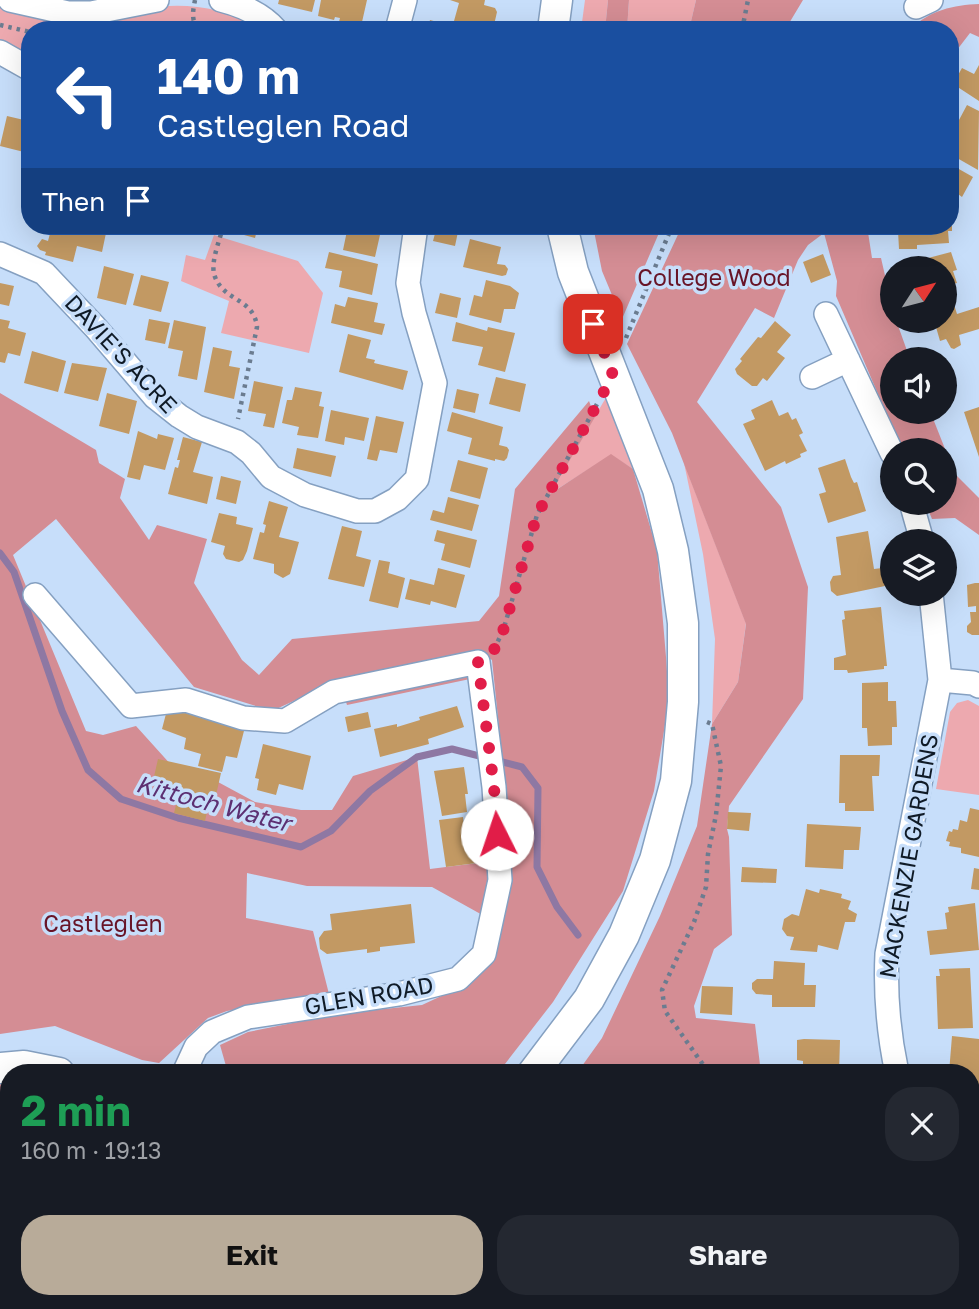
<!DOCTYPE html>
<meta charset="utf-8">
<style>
:root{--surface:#171b24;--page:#242831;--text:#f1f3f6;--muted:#9ea1a6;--accent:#b8ab99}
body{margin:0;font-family:"Golos Text",sans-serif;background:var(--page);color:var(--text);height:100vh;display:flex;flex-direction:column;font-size:26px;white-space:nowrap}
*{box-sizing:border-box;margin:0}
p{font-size:23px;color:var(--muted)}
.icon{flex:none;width:38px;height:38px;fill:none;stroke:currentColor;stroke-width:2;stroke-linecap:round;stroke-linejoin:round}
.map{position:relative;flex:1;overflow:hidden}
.sheet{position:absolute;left:0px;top:1064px;width:980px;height:245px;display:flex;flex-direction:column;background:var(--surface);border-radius:28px 28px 0 0;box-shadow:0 7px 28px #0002}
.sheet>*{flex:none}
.banner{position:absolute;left:21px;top:21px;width:938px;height:214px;border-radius:28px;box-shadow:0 7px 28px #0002;background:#1a4fa0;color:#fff;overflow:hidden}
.needle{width:46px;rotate:54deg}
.buttons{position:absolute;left:880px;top:256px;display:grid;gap:14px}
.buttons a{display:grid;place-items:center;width:77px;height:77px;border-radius:50%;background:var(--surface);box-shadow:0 7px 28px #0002;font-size:35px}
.pin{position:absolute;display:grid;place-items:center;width:60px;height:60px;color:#fff;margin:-30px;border-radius:14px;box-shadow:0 4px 10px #0006}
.me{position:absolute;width:77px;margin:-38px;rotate:356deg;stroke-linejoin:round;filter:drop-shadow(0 0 5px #0008)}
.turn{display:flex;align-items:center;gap:24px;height:147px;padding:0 21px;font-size:32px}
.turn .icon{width:91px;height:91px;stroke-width:2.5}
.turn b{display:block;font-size:49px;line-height:60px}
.then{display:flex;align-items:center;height:66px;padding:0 21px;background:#0003;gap:14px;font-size:26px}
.round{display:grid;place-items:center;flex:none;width:74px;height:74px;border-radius:28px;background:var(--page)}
.head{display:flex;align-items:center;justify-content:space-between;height:119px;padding:0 21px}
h1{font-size:42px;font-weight:700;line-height:52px;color:#1e9e55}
.primary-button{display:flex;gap:14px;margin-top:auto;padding:14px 21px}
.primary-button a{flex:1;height:80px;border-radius:28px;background:var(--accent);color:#111;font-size:28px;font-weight:700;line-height:80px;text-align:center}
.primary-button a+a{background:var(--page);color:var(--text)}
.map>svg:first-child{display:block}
</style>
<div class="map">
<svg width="979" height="1309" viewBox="0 0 979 1309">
<rect width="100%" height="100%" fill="#c7defa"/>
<path fill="#b0d2fb" d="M 9,1235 L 9,1300 L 375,1300 L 385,1309 L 0,1309 L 0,1242 Z"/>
<path fill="#eda9af" d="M 585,0 L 608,0 L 605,30 L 581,30 Z
M 629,0 L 696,0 L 689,30 L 627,30 Z
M 0,5 C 18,9 64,24 79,23 C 100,21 122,13 143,9 C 183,1 227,7 262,30 L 30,30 L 30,58 L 0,42 Z
M 214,235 L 298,261 L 323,293 L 309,353 L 221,333 L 229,301 L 181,281 L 186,255 L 205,260 Z
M 607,396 L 633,469 L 611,455 L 548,495 Z
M 684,463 L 746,623 L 738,682 L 712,724 L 715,639 L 703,554 Z
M 968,700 L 979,706 L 979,795 L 936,789 L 950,712 L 957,703 Z"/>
<path fill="#d48d94" d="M 608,0 L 629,0 L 627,30 L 605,30 Z
M 696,0 L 803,0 L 785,30 L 689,30 Z
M 979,4 L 979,37 L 970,33 L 950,59 L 950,30 L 910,30 C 929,10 954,5 979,4 Z
M 593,226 L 662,226 L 622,319 L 602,271 Z
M 682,226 L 867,226 L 872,258 L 881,258 L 892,306 L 892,320 L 896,320 L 910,359 L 892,359 L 892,411 L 930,411 L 955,474 L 979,498 L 979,535 L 955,518 L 932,519 L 925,502 L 945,502 L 945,450 L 902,450 L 836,296 L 837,281 L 824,233 L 808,245 L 798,260 L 774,318 L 755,308 L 697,402 L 781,507 L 808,587 L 803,699 L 729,806 L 727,829 L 729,837 L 732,935 L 714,949 L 694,1006 L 696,1018 L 755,1024 L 761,1073 L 577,1073 L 602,1038 L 660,916 L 697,826 L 712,724 L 738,682 L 746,624 L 672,433 L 627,344 Z
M 0,393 L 96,450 L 99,463 L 125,479 L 120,498 L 149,540 L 157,525 L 207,539 L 194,583 L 242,660 L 259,675 L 292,639 L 479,621 L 499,596 L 515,489 L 589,401 L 595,417 L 550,494 L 611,454 L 633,469 L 657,550 L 666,657 L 669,701 L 654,791 L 623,891 L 553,1002 L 498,1073 L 228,1073 L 220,1045 L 248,1032 L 337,1014 L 422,1005 L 465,985 L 511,878 L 505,785 L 492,660 L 479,652 L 470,679 L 347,705 L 339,680 L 272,711 L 194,687 L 56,519 L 13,555 L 86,731 L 103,735 L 136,726 L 173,767 L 218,782 L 255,802 L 301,810 L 332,810 L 353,776 L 417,757 L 430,869 L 494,861 L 486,917 L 432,887 L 307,886 L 247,873 L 246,918 L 313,931 L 329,994 L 227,1011 L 208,1018 L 159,1063 L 142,1060 L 55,1026 L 0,1034 Z
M 9,1078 L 9,1235 L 0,1242 L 0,1080 Z
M 971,1230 L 979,1243 L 979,1309 L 580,1309 L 576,1300 L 971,1300 Z"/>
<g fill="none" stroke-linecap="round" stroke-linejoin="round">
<path stroke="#8e78a3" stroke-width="7" d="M 0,553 L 14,572 L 62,711 L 88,770 L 121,799 L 178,818 L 301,847 L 331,831 L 370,791 L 417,757 L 452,749 L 522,767 L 538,788 L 537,867 L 557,907 L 578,935
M 917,1300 L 920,1309"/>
</g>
<path fill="#c29963" d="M 279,0 L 315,0 L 312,12 L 278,4 Z
M 321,0 L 367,0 L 362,22 L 365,23 L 363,30 L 337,30 L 340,18 L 335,17 L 334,20 L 318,16 Z
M 450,0 L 485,0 L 484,5 L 495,8 L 497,12 L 494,25 L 490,27 L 479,25 L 478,28 L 454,21 L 459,3 Z
M 430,20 L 463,29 L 463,30 L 427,30 Z
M 979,65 L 979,101 L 953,84 L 962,68 L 974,74 Z
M 967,105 L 979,111 L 978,170 L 950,154 L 950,128 L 952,129 L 957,119 L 959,120 Z
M 27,109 L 30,110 L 28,153 L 0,146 L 7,116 L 24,120 Z
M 950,164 L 973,177 L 962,197 L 958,194 L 953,204 L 950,203 Z
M 52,226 L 79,228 L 79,226 L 106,233 L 102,252 L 77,246 L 73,262 L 45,255 L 46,252 L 40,250 L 37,246 L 42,239 L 48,241 Z
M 246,226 L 258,226 L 255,238 L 244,235 Z
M 348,226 L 382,226 L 375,257 L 343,250 Z
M 437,226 L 459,227 L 455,246 L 433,241 Z
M 907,226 L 952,226 L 952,231 L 948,231 L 949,243 L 917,245 L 917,249 L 899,249 L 898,231 L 907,231 Z
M 470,239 L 501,247 L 497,264 L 505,265 L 508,269 L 506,275 L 502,276 L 463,267 Z
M 329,252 L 378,264 L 372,295 L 339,287 L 342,271 L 325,268 Z
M 951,252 L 957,270 L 953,271 L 957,283 L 945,286 L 945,268 L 915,268 L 913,262 Z
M 823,254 L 831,275 L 811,283 L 803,262 Z
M 104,266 L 134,274 L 126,305 L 97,298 Z
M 141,275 L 169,282 L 161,312 L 133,305 Z
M 486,280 L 510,286 L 519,293 L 515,309 L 504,309 L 501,323 L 469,315 L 474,295 L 482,297 Z
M 0,283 L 14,286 L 9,306 L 0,304 Z
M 950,292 L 957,314 L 979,307 L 979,329 L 959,335 L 961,345 L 954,349 L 951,348 L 946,339 L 940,341 L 934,320 L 945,320 L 945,294 Z
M 440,293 L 461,298 L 457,318 L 435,313 Z
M 348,297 L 378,303 L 374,322 L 385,324 L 382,335 L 331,323 L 335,304 L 345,307 Z
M 0,319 L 10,321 L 8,328 L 26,333 L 20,356 L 8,353 L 5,363 L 0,362 Z
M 149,319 L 170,323 L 165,344 L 145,340 Z
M 174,320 L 206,327 L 197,380 L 178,376 L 183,351 L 168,348 Z
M 775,321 L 791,335 L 777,352 L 785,358 L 767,381 L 763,378 L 757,386 L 752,386 L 737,374 L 735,369 L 742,361 L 740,359 L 758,337 L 761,338 Z
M 456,322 L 487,331 L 488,327 L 515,333 L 505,372 L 478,365 L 483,347 L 452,341 Z
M 348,334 L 371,340 L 366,358 L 375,360 L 374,363 L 408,371 L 403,390 L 339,372 Z
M 213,347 L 232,351 L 229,366 L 240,368 L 234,399 L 204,392 Z
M 32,351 L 66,361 L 58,392 L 24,383 Z
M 72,363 L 107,368 L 98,401 L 64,393 Z
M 496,377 L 526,384 L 520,412 L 489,404 Z
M 254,381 L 283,387 L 274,428 L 263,426 L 266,414 L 248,411 Z
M 295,387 L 322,392 L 319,406 L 324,407 L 318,438 L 297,435 L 299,427 L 282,423 L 287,400 L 292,400 Z
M 457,389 L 479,394 L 475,413 L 453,408 Z
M 107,393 L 137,401 L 129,434 L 99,426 Z
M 772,400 L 779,416 L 788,412 L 792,420 L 796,418 L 803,433 L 799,435 L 807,451 L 800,454 L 801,457 L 786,464 L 785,461 L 765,471 L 743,424 L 755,419 L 751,410 Z
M 979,407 L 979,457 L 964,412 Z
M 331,410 L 369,418 L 364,441 L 345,437 L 344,445 L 325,441 Z
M 452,412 L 503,427 L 499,445 L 507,447 L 509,450 L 507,458 L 504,461 L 495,459 L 495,461 L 468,454 L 472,438 L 447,431 Z
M 376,416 L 404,422 L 397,453 L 380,450 L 377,461 L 367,459 Z
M 138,431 L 157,439 L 158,434 L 174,438 L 165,470 L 144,465 L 140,480 L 127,477 Z
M 183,437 L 202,442 L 193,472 L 213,477 L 207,504 L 168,494 L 175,467 L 178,468 L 180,460 L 177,460 Z
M 297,448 L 336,456 L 331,477 L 293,468 Z
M 845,459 L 851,477 L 854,483 L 857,482 L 866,511 L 828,523 L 819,494 L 826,492 L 818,468 Z
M 458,460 L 488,468 L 480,499 L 450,491 Z
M 221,476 L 241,481 L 236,504 L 216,499 Z
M 448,497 L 479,505 L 472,531 L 430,520 L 433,510 L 444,513 Z
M 269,501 L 288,507 L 279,537 L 299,542 L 290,574 L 283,578 L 274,573 L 274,564 L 253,559 L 260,532 L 264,533 L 266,525 L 263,524 Z
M 219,513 L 237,517 L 236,524 L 253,528 L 247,551 L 243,560 L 239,562 L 226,559 L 223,554 L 225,546 L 211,542 Z
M 342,526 L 362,531 L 356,556 L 371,560 L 364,587 L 328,579 Z
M 437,530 L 477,540 L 470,568 L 441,560 L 445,544 L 434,541 Z
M 868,531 L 874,569 L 882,568 L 885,586 L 837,596 L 831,591 L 830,582 L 833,576 L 841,575 L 836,537 Z
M 379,560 L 390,562 L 388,573 L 405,578 L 398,608 L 369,601 Z
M 438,568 L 465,575 L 456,608 L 431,601 L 430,605 L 405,599 L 410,579 L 434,585 Z
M 975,583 L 979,583 L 979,635 L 972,635 L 967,632 L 967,626 L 971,622 L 970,612 L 976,612 L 976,606 L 968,607 L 967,585 Z
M 881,607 L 887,666 L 884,666 L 884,669 L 848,673 L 847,670 L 834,670 L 834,658 L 846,655 L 842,620 L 845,619 L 844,611 Z
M 888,682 L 888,701 L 896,701 L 897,727 L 892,727 L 892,745 L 868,746 L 867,728 L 862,728 L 862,683 Z
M 457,706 L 464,727 L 428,739 L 429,744 L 380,757 L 374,729 L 397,724 L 397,727 L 420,720 L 419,717 Z
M 167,710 L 179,713 L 180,710 L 245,727 L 237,758 L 226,756 L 222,772 L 198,766 L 201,754 L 184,749 L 186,738 L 162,729 Z
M 368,712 L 371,727 L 348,732 L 345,717 Z
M 263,744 L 311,756 L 303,790 L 279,784 L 276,795 L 257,790 L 259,779 L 255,778 Z
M 840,755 L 880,755 L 879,776 L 872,776 L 874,811 L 845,811 L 845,803 L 839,803 Z
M 158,759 L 221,773 L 214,804 L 209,803 L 205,821 L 174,813 L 177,801 L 162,797 L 165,783 L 153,781 Z
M 464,767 L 468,794 L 465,794 L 467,812 L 442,816 L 434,771 Z
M 970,808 L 979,810 L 979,857 L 961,853 L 961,848 L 949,846 L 950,842 L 946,841 L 949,831 L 952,832 L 953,829 L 958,830 L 960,820 L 967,822 Z
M 728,812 L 751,813 L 749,831 L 727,829 Z
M 463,817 L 465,835 L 473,834 L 477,863 L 446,867 L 439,820 Z
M 807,824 L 861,827 L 859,850 L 844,850 L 843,869 L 805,867 Z
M 742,867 L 777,869 L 776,883 L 741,882 Z
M 974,868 L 979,869 L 979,890 L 971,889 Z
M 806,889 L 819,893 L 820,889 L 842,894 L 841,898 L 851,901 L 848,909 L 857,914 L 855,922 L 845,922 L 838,950 L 818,945 L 817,952 L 790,950 L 794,937 L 787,936 L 782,929 L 784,919 L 792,914 L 799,916 Z
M 975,903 L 979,950 L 930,955 L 927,931 L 947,929 L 945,913 L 949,912 L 948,907 Z
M 411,904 L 415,943 L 380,947 L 380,951 L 367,953 L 367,949 L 327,954 L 320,949 L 319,938 L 324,931 L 332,930 L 330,914 Z
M 774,961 L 805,963 L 804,985 L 816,985 L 815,1007 L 772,1007 L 772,995 L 756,994 L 752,989 L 752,983 L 757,979 L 773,979 Z
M 970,968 L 973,1028 L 938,1029 L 936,976 L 940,976 L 939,969 Z
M 702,986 L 733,987 L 732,1015 L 700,1013 Z
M 952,1036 L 979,1039 L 979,1100 L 971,1100 L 971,1073 L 949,1073 Z
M 804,1039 L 840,1040 L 839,1073 L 803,1073 L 803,1061 L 797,1060 L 797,1040 Z
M 979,1135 L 979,1163 L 971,1153 L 971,1141 Z
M 9,1254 L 9,1300 L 20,1300 L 10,1309 L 0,1309 L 0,1261 Z
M 102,1300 L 280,1300 L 287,1309 L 92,1309 Z"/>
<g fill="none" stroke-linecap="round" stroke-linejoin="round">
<defs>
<path id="service" d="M 317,1300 L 325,1309
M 51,1309 L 62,1300"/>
<path id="minor" d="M 10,0 L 68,13 L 91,13 L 157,0
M 221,0 C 241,5 262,14 276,30
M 916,7 L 931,0
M 397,30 L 405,0
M 0,52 L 30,69
M 0,254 L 44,273 L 95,327 L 155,397 L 179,416 L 197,427 L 237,442 L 251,453 L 271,477 L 305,495 L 357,511 L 375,511 L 397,499 L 417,479 L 435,383 L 414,313 L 408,283 L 416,226
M 826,314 L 892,453
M 812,377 L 848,360
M 911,502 L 922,541
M 35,595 L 131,706 L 186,700 L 243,718 L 285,721 L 334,692 L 478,662 L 494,787 L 500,880 L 484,954 L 458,979 L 399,994 L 248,1017 L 212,1032 L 196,1047 L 184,1073
M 940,680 L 973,683 L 979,686
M 897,1073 C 888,1031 885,996 887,954 L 940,680 L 931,593
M 971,1203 L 979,1214"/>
<path id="tertiary" d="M 553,30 L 557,0
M 0,1068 L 24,1066 L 59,1073
M 533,1073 L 589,999 L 624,935 L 655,860 L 676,781 L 683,702 L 683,623 L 673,551 L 658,489 L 573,272 L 562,226
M 486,1300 L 495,1309"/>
</defs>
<use href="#service" stroke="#85a0c1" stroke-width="16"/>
<use href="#minor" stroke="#85a0c1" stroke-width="26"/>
<use href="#tertiary" stroke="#85a0c1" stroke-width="33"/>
<path stroke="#6b7c90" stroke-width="4.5" stroke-dasharray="3.5 5" stroke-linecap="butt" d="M 195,0 C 193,11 190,23 201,30
M 0,25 L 30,32
M 742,30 L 748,0
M 223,226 C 220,240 211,260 214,274 C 222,302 254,297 257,327 L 238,419
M 626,338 L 672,226
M 494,649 L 503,631 L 537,515 L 597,404
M 707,722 L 712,724 L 721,766 L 716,815 L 708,854 L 706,887 L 694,922 L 662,990 L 665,1011 L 709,1073
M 522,1300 L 526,1309
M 964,1300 L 966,1309"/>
<use href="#service" stroke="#fff" stroke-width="12"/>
<use href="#minor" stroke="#fff" stroke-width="23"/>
<use href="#tertiary" stroke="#fff" stroke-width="30"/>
</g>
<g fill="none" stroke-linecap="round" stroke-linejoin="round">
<path stroke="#e11d48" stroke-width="12" stroke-dasharray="0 21.6" d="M 497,834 L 494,787 L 478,662 L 493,652 L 503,631 L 537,515 L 613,375 L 593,324"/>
</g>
<g text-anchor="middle" stroke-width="7" stroke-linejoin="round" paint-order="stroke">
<g font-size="23" fill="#681427" stroke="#c7defa">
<text x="714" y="286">College Wood</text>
<text x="103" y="932">Castleglen</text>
</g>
<g font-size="23" fill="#0f1a26" stroke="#c7defa">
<text transform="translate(121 354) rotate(47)" y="8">DAVIE'S ACRE</text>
<text transform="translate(909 856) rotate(-80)" y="8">MACKENZIE GARDENS</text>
<text transform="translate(369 996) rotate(-10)" y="8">GLEN ROAD</text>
</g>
<g font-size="24" font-style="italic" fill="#5d3072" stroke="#c7defa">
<text transform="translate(213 804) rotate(15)" y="8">Kittoch Water</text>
</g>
</g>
</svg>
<div class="buttons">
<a><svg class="needle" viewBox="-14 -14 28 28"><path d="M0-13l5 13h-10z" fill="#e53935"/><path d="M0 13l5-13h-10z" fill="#9ea1a6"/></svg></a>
<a><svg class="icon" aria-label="sound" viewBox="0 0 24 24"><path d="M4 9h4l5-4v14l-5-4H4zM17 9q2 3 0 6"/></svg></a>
<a><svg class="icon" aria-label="search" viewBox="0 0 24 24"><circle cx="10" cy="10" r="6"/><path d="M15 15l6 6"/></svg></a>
<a><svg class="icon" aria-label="layers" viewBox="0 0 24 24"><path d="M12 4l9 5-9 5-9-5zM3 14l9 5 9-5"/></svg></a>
</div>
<div class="pin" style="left:593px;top:324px;background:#d93025"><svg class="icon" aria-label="arrive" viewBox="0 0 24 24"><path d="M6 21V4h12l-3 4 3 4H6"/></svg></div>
<svg class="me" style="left:497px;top:834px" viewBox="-20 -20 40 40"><circle r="19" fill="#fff"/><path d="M0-13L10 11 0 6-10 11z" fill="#e11d48"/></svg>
<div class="banner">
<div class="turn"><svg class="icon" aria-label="left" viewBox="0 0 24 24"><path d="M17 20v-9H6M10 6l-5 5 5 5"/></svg><div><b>140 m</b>Castleglen Road</div></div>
<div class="then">Then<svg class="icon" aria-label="arrive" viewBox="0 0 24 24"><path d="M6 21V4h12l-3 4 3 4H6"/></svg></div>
</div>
<section class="sheet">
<div class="head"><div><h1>2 min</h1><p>160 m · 19:13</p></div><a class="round"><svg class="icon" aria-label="close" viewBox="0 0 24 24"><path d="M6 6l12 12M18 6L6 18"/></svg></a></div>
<div class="primary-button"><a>Exit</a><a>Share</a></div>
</section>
</div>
